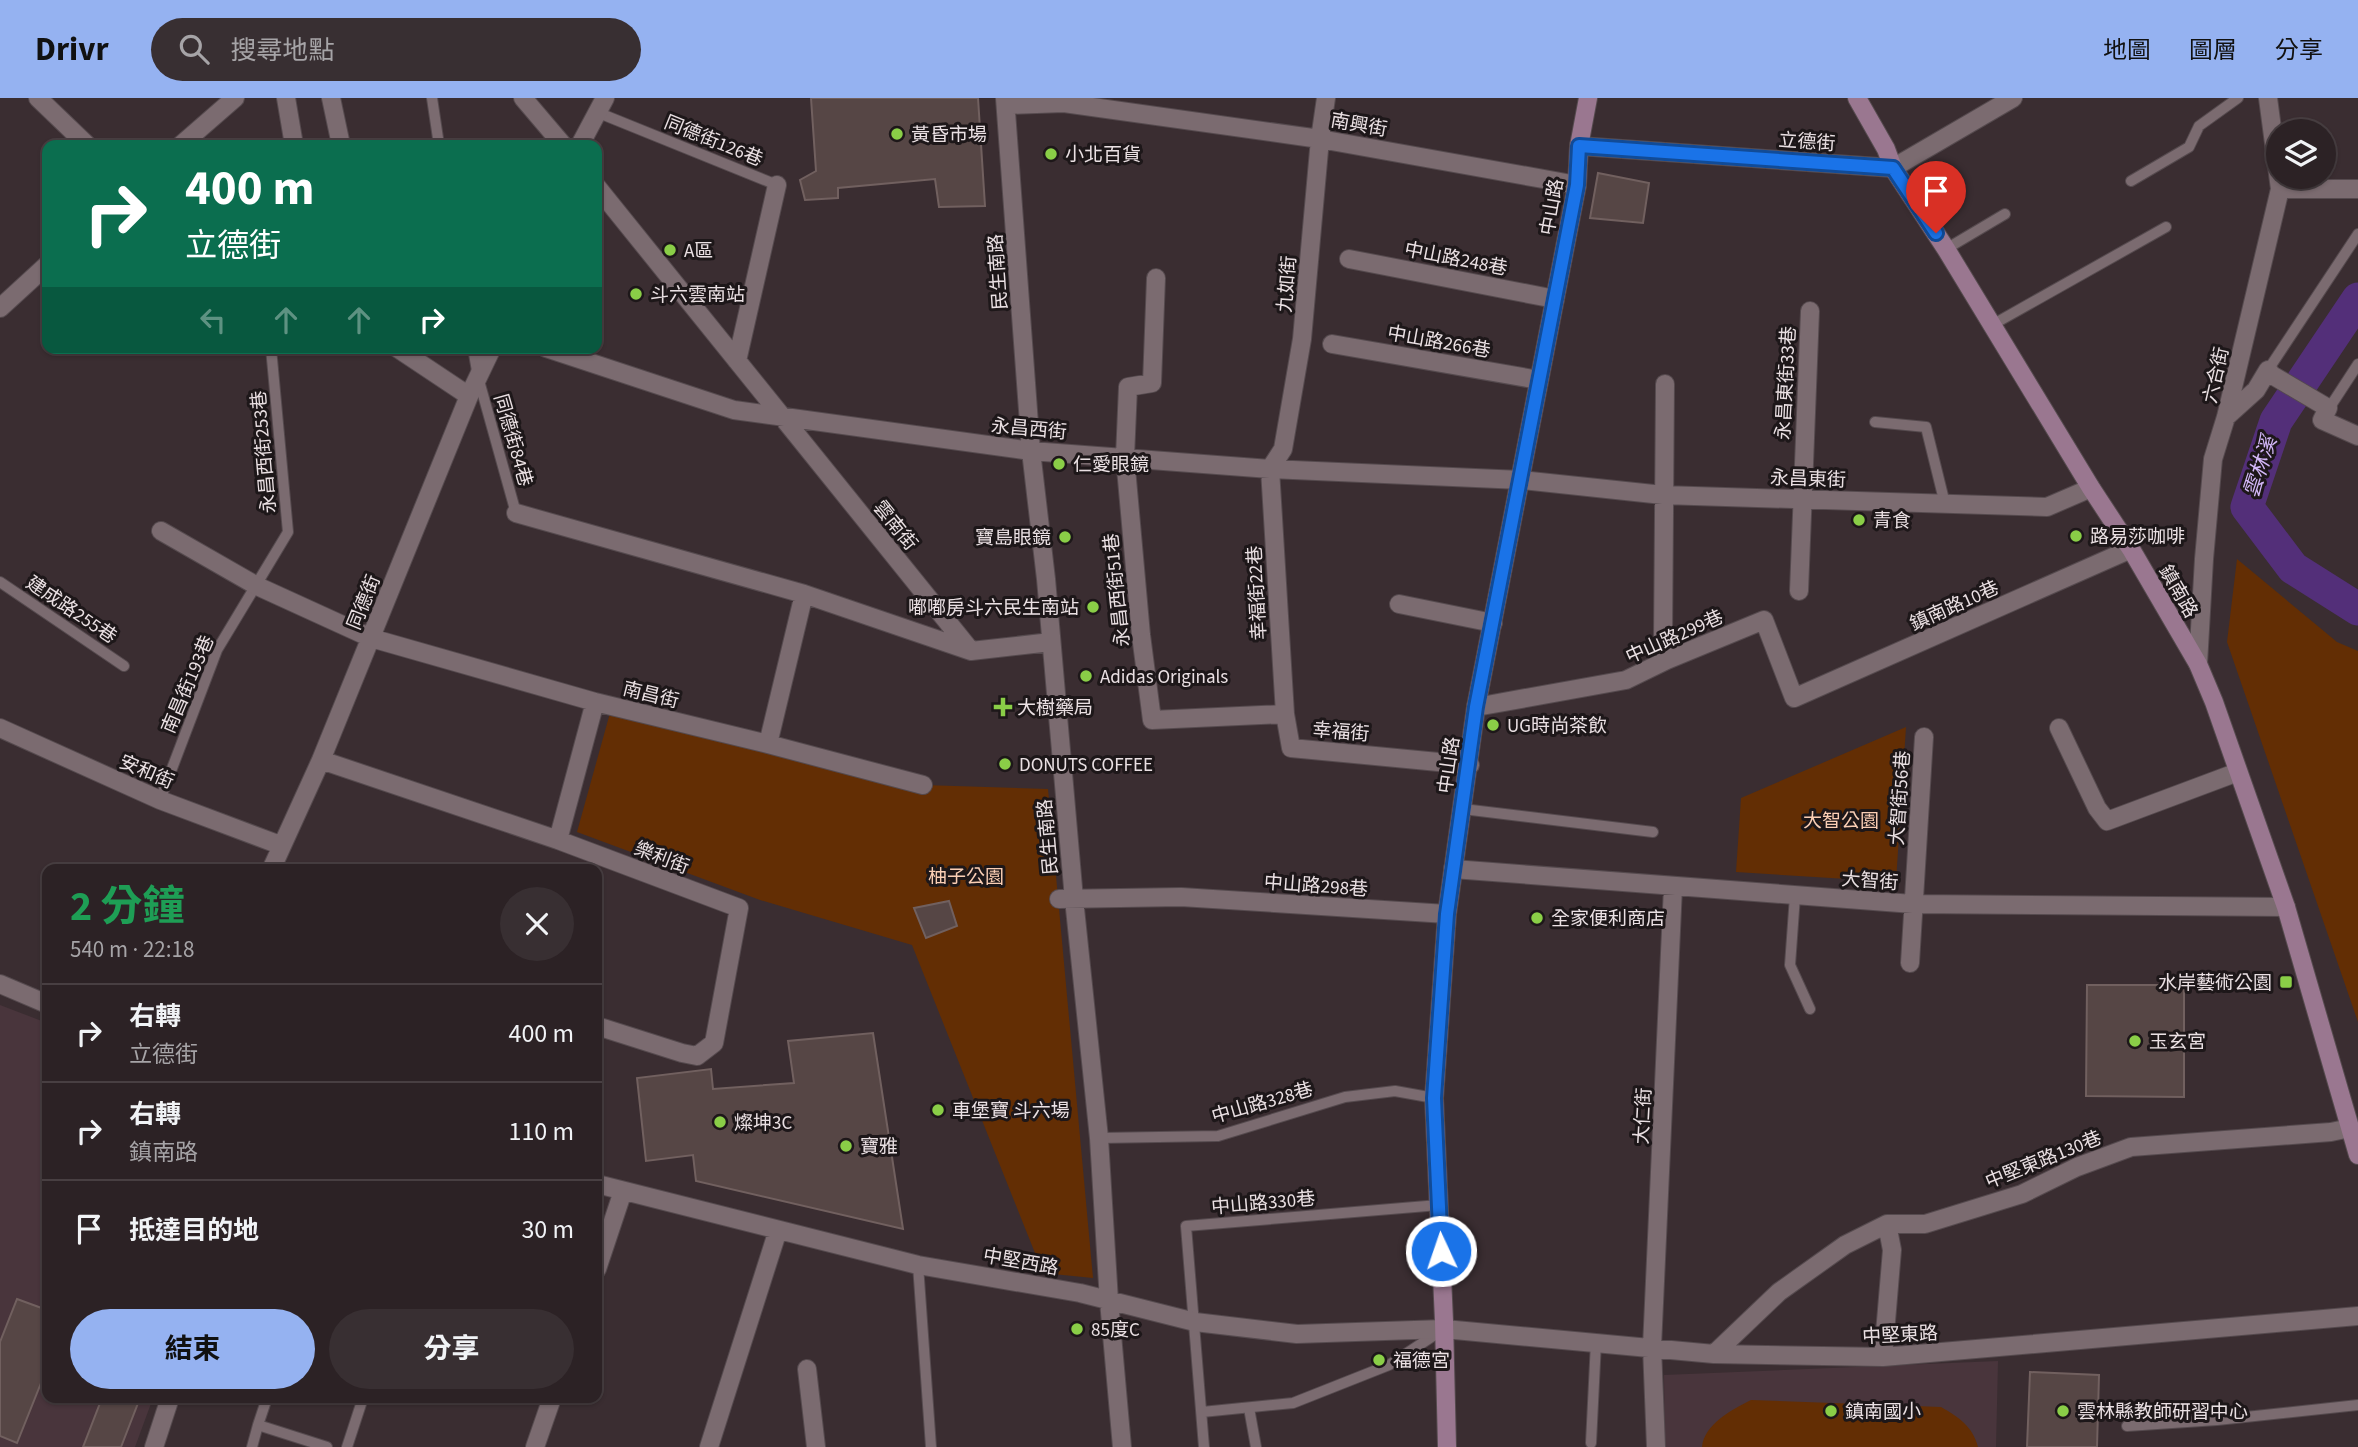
<!DOCTYPE html>
<html lang="zh-TW">
<meta charset="utf-8">
<style>
:root{--surface:#2c2225;--page:#382f32;--text:#f1f3f6;--muted:#a6a4a7;--line:#483f42;--accent:#95b2f1}
body{margin:0;font-family:"Source Sans 3","Noto Sans TC",sans-serif;background:var(--page);color:var(--text);height:100vh;display:flex;flex-direction:column;font-size:26px;white-space:nowrap}
*{box-sizing:border-box;margin:0}
p{font-size:23px;color:var(--muted)}
.icon{flex:none;width:38px;height:38px;fill:none;stroke:currentColor;stroke-width:2;stroke-linecap:round;stroke-linejoin:round}
.map{position:relative;flex:1;overflow:hidden}
.details{position:absolute;left:42px;top:766px;width:560px;height:539px;display:flex;flex-direction:column;background:var(--surface);border-radius:14px;box-shadow:0 2px 5px #0004,0 0 0 2px var(--line)}
.details>*{flex:none}
.guide{position:absolute;left:42px;top:42px;width:560px;height:214px;border-radius:14px;box-shadow:0 2px 5px #0004,0 0 0 2px var(--line);background:#0b6e4f;color:#fff;overflow:hidden}
.fabs{position:absolute;left:2266px;top:21px;display:grid;gap:14px}
.fabs a{display:grid;place-items:center;width:70px;height:70px;border-radius:50%;background:var(--surface);box-shadow:0 2px 5px #0004,0 0 0 2px var(--line);font-size:35px}
.pin{position:absolute;display:grid;place-items:center;width:60px;height:60px;color:#fff;margin:-72px -30px;border-radius:50% 50% 50% 0;rotate:-45deg;box-shadow:0 0 7px #0007}
.pin .icon{rotate:45deg}
.me{position:absolute;width:77px;margin:-38px;rotate:357deg;stroke-linejoin:round;filter:drop-shadow(0 0 5px #0008)}
.turn{display:flex;align-items:center;gap:24px;height:147px;padding:0 28px;font-size:32px}
.turn .icon{width:91px;height:91px;stroke-width:2.5}
.turn b{display:block;font-size:49px;line-height:60px}
.lanes{display:flex;align-items:center;height:66px;padding:0 28px;background:#0003;justify-content:center;gap:35px;direction:ltr}
.lanes .off{opacity:.35}
.round{display:grid;place-items:center;flex:none;width:74px;height:74px;border-radius:37px;background:var(--page)}
.headline{display:flex;align-items:center;justify-content:space-between;height:119px;padding:0 28px}
h1{font-size:42px;font-weight:700;line-height:52px;color:#1e9e55}
.primary-button{display:flex;gap:14px;margin-top:auto;padding:14px 28px}
.primary-button a{flex:1;height:80px;border-radius:42px;background:var(--accent);color:#111;font-size:28px;font-weight:700;line-height:80px;text-align:center}
.primary-button a+a{background:var(--page);color:var(--text)}
ul{padding:0;list-style:none}
li{display:flex;align-items:center;gap:21px;height:98px;padding:0 28px;border-top:2px solid var(--line)}
li div{flex:1}
li b{display:block;font-size:26px}
li em{font-style:normal}
header{display:flex;align-items:center;gap:42px;box-sizing:border-box;height:98px;padding:0 35px;background:var(--accent);color:#111}
header strong{font-size:33px}
nav{display:flex;gap:38px;margin-inline-start:auto;font-size:24px}
.search{width:490px;height:63px;background:var(--page);display:flex;align-items:center;gap:18px;box-sizing:border-box;padding:0 24px;border-radius:38px;color:var(--muted);font-size:26px}
.map>svg:first-child{display:block}
</style>
<header>
<strong>Drivr</strong>
<div class="search"><svg class="icon" aria-label="search" viewBox="0 0 24 24"><circle cx="10" cy="10" r="6"/><path d="M15 15l6 6"/></svg>搜尋地點</div>
<nav><a>地圖</a><a>圖層</a><a>分享</a></nav>
</header>
<div class="map">
<svg width="2358" height="1349" viewBox="0 0 2358 1349">
<rect width="100%" height="100%" fill="#3a2d31"/>
<path fill="#49353c" d="M 0,907 L 47,925 L 47,1300 L 153,1300 L 135,1349 L 0,1349 Z
M 1998,1263 L 1996,1349 L 1665,1349 L 1664,1277 Z"/>
<path fill="#632e04" d="M 2237,461 L 2337,544 L 2358,553 L 2358,924 L 2227,544 Z
M 610,615 L 923,687 L 1048,691 L 1093,1180 L 1043,1175 L 912,847 L 760,802 L 577,734 Z
M 1906,629 L 1896,784 L 1736,774 L 1741,700 Z
M 1751,1302 L 1941,1309 C 1959,1319 1973,1329 1978,1349 L 1702,1349 C 1704,1326 1733,1311 1751,1302 Z"/>
<g fill="none" stroke-linecap="round" stroke-linejoin="round">
<path stroke="#532f79" stroke-width="33" d="M 2358,201 L 2276,323 L 2247,409 L 2293,470 L 2358,511"/>
</g>
<path fill="#564645" stroke="#71605f" stroke-width="2" d="M 811,0 L 978,0 L 985,108 L 939,109 L 935,81 L 838,90 L 838,100 L 805,102 L 800,82 L 816,73 Z
M 1598,75 L 1649,85 L 1643,125 L 1590,120 Z
M 949,803 L 957,828 L 926,840 L 914,810 Z
M 2087,887 L 2184,887 L 2184,999 L 2086,998 Z
M 873,935 L 903,1131 L 696,1083 L 693,1057 L 646,1063 L 637,980 L 711,971 L 713,991 L 794,985 L 788,943 Z
M 17,1201 L 47,1212 L 47,1270 L 17,1345 L 0,1338 L 0,1244 Z
M 2030,1274 L 2099,1277 L 2097,1349 L 2027,1349 Z
M 102,1300 L 140,1300 L 121,1349 L 83,1349 Z"/>
<g fill="none" stroke-linecap="round" stroke-linejoin="round">
<defs>
<path id="lane" d="M 432,0 L 439,47
M 599,15 L 777,87
M 2131,83 L 2189,49 L 2199,28 L 2238,0
M 1946,151 L 2005,116
M 1992,227 L 2166,129
M 473,250 L 478,279 L 516,415
M 2268,272 L 2358,136
M 2328,312 L 2358,266
M 1875,324 L 1926,329 L 1945,406
M 0,484 L 124,568
M 160,702 L 217,552 L 288,434 L 271,250
M 1463,711 L 1653,734
M 1795,798 L 1790,867 L 1810,911
M 1099,1040 L 1218,1038 L 1345,999 L 1395,993 L 1434,1000
M 918,1167 L 931,1349
M 1249,1310 L 1256,1349
M 1202,1314 L 1293,1305 L 1389,1267 L 1439,1234
M 258,1327 L 267,1300
M 2127,1328 L 2217,1322 L 2358,1307
M 1591,1345 L 1596,1244
M 252,1349 L 258,1327 L 327,1349
M 347,1349 L 363,1300
M 1204,1349 L 1186,1128 L 1439,1107"/>
<path id="street" d="M 38,0 L 87,47
M 286,0 L 294,47
M 331,0 L 341,47
M 523,0 L 563,47
M 1005,0 L 1031,353 L 1046,481 L 1074,801 L 1099,1040 L 1109,1203 L 1122,1349
M 1006,7 L 1064,5 L 1320,41 L 1577,87
M 181,47 L 235,0
M 580,47 L 605,0
M 1579,48 L 1893,70 L 2013,0
M 597,89 L 971,553
M 2280,91 L 2358,91
M 1349,161 L 1555,201
M 1156,180 L 1152,285 L 1128,289 L 1125,359 L 1141,537 L 1152,622 L 1285,616 L 1291,650 L 1470,667
M 0,210 L 47,167
M 1332,246 L 1539,282
M 397,250 L 469,298
M 546,250 L 734,312 L 1031,353 L 1270,371 L 1521,382 L 1663,397 L 2047,409 L 2091,390
M 737,263 L 777,87
M 1665,286 L 1663,544 L 1667,562
M 2226,319 L 2256,292 L 2268,272 L 2272,277 L 2328,310 L 2322,322 L 2358,338
M 516,415 L 804,496 L 971,553 L 1051,544
M 161,433 L 257,488 L 371,540 L 595,604 L 768,646 L 923,687
M 1799,493 L 1810,213
M 1399,506 L 1493,525
M 2198,566 L 2204,461 L 2213,361 L 2226,319 L 2280,91 L 2268,0
M 1476,609 L 1626,582 L 1667,562 L 1764,522 L 1794,600 L 2131,451
M 1285,616 L 1270,371 L 1283,351 L 1302,241 L 1320,41 L 1326,0
M 0,630 L 160,702 L 280,747
M 2059,630 L 2097,710 L 2107,723 L 2238,674
M 768,646 L 804,496
M 321,662 L 558,742 L 739,810 L 714,945 L 697,958 L 682,955 L 597,928
M 558,742 L 595,604
M 1453,771 L 1913,806 L 2286,809
M 271,772 L 321,662 L 469,298 L 492,250
M 1059,801 L 1181,799 L 1447,816
M 1910,865 L 1924,639
M 0,886 L 47,906
M 597,1086 L 918,1167 L 1080,1195 L 1195,1224 L 1297,1236 L 1444,1231 L 1714,1256 L 1883,1259 L 2358,1218
M 597,1171 L 623,1093
M 1714,1256 L 1779,1194 L 1845,1147 L 1887,1126 L 1925,1126 L 2022,1096 L 2077,1069 L 2131,1049 L 2331,1034 L 2350,1030
M 1883,1259 L 1892,1152 L 1887,1126
M 807,1271 L 816,1349
M 154,1349 L 170,1300
M 535,1349 L 552,1300
M 709,1349 L 778,1132
M 1656,1349 L 1652,1249 L 1673,789"/>
<path id="secondary" d="M 1857,0 L 1886,51 L 1893,70 L 1946,151 L 2091,390 L 2131,451 L 2198,566 L 2214,604 L 2286,809 L 2358,1057
M 1447,1349 L 1444,1223 L 1434,1000 L 1447,816 L 1476,609 L 1577,87 L 1579,48 L 1588,0"/>
</defs>
<use href="#lane" stroke="#554a4e" stroke-width="12"/>
<use href="#street" stroke="#554a4e" stroke-width="20"/>
<use href="#secondary" stroke="#554a4e" stroke-width="20"/>
<use href="#lane" stroke="#7b6b70" stroke-width="10"/>
<use href="#street" stroke="#7b6b70" stroke-width="18"/>
<use href="#secondary" stroke="#9a7790" stroke-width="18"/>
</g>
<g fill="none" stroke-linecap="round" stroke-linejoin="round">
<defs>
<path id="route" d="M 1441,1153 L 1434,1000 L 1447,816 L 1476,609 L 1577,87 L 1579,48 L 1893,70 L 1936,135"/>
</defs>
<use href="#route" stroke="#114b97" stroke-width="18"/>
<use href="#route" stroke="#1a73e8" stroke-width="12"/>
</g>
<g fill="#8ace47" stroke="#1d1719" stroke-width="2.5">
<circle cx="897" cy="36" r="7"/>
<circle cx="1051" cy="56" r="7"/>
<circle cx="670" cy="152" r="7"/>
<circle cx="636" cy="196" r="7"/>
<circle cx="1059" cy="366" r="7"/>
<circle cx="1859" cy="422" r="7"/>
<circle cx="2076" cy="438" r="7"/>
<circle cx="1065" cy="439" r="7"/>
<circle cx="1093" cy="509" r="7"/>
<circle cx="1086" cy="578" r="7"/>
<path d="M999.5 598.5h7v7h7v7h-7v7h-7v-7h-7v-7h7z"/>
<circle cx="1493" cy="627" r="7"/>
<circle cx="1005" cy="666" r="7"/>
<circle cx="1537" cy="820" r="7"/>
<rect x="2279" y="877" width="14" height="14" rx="3.5"/>
<circle cx="2135" cy="943" r="7"/>
<circle cx="938" cy="1012" r="7"/>
<circle cx="720" cy="1024" r="7"/>
<circle cx="846" cy="1048" r="7"/>
<circle cx="1077" cy="1231" r="7"/>
<circle cx="1379" cy="1262" r="7"/>
<circle cx="1831" cy="1313" r="7"/>
<circle cx="2063" cy="1313" r="7"/>
</g>
<g text-anchor="middle" stroke-width="6" stroke-linejoin="round" paint-order="stroke">
<g font-size="19" fill="#eae0e3" stroke="#1d1719">
<text transform="translate(1359 26) rotate(10)" y="7">南興街</text>
<text transform="translate(714 42) rotate(22)" y="7">同德街126巷</text>
<text transform="translate(1807 43) rotate(4)" y="7">立德街</text>
<text transform="translate(1551 109) rotate(-80)" y="7">中山路</text>
<text transform="translate(1456 160) rotate(11)" y="7">中山路248巷</text>
<text transform="translate(997 174) rotate(-94)" y="7">民生南路</text>
<text transform="translate(1286 186) rotate(-85)" y="7">九如街</text>
<text transform="translate(1439 243) rotate(10)" y="7">中山路266巷</text>
<text transform="translate(2215 277) rotate(-77)" y="7">六合街</text>
<text transform="translate(1785 285) rotate(-87)" y="7">永昌東街33巷</text>
<text transform="translate(1029 330) rotate(5)" y="7">永昌西街</text>
<text transform="translate(514 342) rotate(74)" y="7">同德街84巷</text>
<text transform="translate(263 354) rotate(-95)" y="7">永昌西街253巷</text>
<text transform="translate(1808 380) rotate(2)" y="7">永昌東街</text>
<text transform="translate(896 427) rotate(51)" y="7">雲南街</text>
<text transform="translate(1116 492) rotate(-96)" y="7">永昌西街51巷</text>
<text transform="translate(2179 493) rotate(60)" y="7">鎮南路</text>
<text transform="translate(1256 495) rotate(-93)" y="7">幸福街22巷</text>
<text transform="translate(363 504) rotate(-68)" y="7">同德街</text>
<text transform="translate(1954 507) rotate(-24)" y="7">鎮南路10巷</text>
<text transform="translate(72 511) rotate(34)" y="7">建成路255巷</text>
<text transform="translate(1674 538) rotate(-24)" y="7">中山路299巷</text>
<text transform="translate(187 586) rotate(-67)" y="7">南昌街193巷</text>
<text transform="translate(651 596) rotate(14)" y="7">南昌街</text>
<text transform="translate(1341 633) rotate(5)" y="7">幸福街</text>
<text transform="translate(1448 667) rotate(-82)" y="7">中山路</text>
<text transform="translate(147 673) rotate(23)" y="7">安和街</text>
<text transform="translate(1899 700) rotate(-86)" y="7">大智街56巷</text>
<text transform="translate(1047 739) rotate(-95)" y="7">民生南路</text>
<text transform="translate(662 759) rotate(21)" y="7">樂利街</text>
<text transform="translate(1870 782) rotate(4)" y="7">大智街</text>
<text transform="translate(1316 787) rotate(4)" y="7">中山路298巷</text>
<text transform="translate(1262 1004) rotate(-16)" y="7">中山路328巷</text>
<text transform="translate(1642 1018) rotate(-87)" y="7">大仁街</text>
<text transform="translate(2043 1061) rotate(-22)" y="7">中堅東路130巷</text>
<text transform="translate(1263 1104) rotate(-5)" y="7">中山路330巷</text>
<text transform="translate(1021 1163) rotate(10)" y="7">中堅西路</text>
<text transform="translate(1900 1236) rotate(-3)" y="7">中堅東路</text>
</g>
<g font-size="19" fill="#eae0e3" stroke="#1d1719" text-anchor="start">
<text x="911" y="43">黃昏市場</text>
<text x="1065" y="63">小北百貨</text>
<text x="684" y="159">A區</text>
<text x="650" y="203">斗六雲南站</text>
<text x="1073" y="373">仁愛眼鏡</text>
<text x="1873" y="429">青食</text>
<text x="2090" y="445">路易莎咖啡</text>
<text x="1051" y="446" text-anchor="end">寶島眼鏡</text>
<text x="1079" y="516" text-anchor="end">嘟嘟房斗六民生南站</text>
<text x="1100" y="585">Adidas Originals</text>
<text x="1017" y="616">大樹藥局</text>
<text x="1507" y="634">UG時尚茶飲</text>
<text x="1019" y="673">DONUTS COFFEE</text>
<text x="1551" y="827">全家便利商店</text>
<text x="2272" y="891" text-anchor="end">水岸藝術公園</text>
<text x="2149" y="950">玉玄宮</text>
<text x="952" y="1019">車堡寶 斗六場</text>
<text x="734" y="1031">燦坤3C</text>
<text x="860" y="1055">寶雅</text>
<text x="1091" y="1238">85度C</text>
<text x="1393" y="1269">福德宮</text>
<text x="1845" y="1320">鎮南國小</text>
<text x="2077" y="1320">雲林縣教師研習中心</text>
</g>
<g font-size="19" fill="#faceb4" stroke="#1d1719">
<text x="1841" y="729">大智公園</text>
<text x="966" y="785">柚子公園</text>
</g>
<g font-size="21" font-style="italic" fill="#d2b7f7" stroke="#1d1719">
<text transform="translate(2260 369) rotate(-72)" y="7">雲林溪</text>
</g>
</g>
</svg>
<div class="fabs">
<a><svg class="icon" aria-label="layers" viewBox="0 0 24 24"><path d="M12 4l9 5-9 5-9-5zM3 14l9 5 9-5"/></svg></a>
</div>
<div class="pin" style="left:1936px;top:135px;background:#d93025"><svg class="icon" aria-label="arrive" viewBox="0 0 24 24"><path d="M6 21V4h12l-3 4 3 4H6"/></svg></div>
<svg class="me" style="left:1441px;top:1153px" viewBox="-20 -20 40 40"><circle r="17" fill="#1a73e8" stroke="#fff" stroke-width="3"/><path d="M0-11L8 9 0 5-8 9z" fill="#fff"/></svg>
<div class="guide">
<div class="turn"><svg class="icon" aria-label="right" viewBox="0 0 24 24"><path d="M7 20v-9h11M14 6l5 5-5 5"/></svg><div><b>400 m</b>立德街</div></div>
<div class="lanes"><svg class="icon off" aria-label="left" viewBox="0 0 24 24"><path d="M17 20v-9H6M10 6l-5 5 5 5"/></svg><svg class="icon off" aria-label="ahead" viewBox="0 0 24 24"><path d="M12 20V5M6 11l6-6 6 6"/></svg><svg class="icon off" aria-label="ahead" viewBox="0 0 24 24"><path d="M12 20V5M6 11l6-6 6 6"/></svg><svg class="icon" aria-label="right" viewBox="0 0 24 24"><path d="M7 20v-9h11M14 6l5 5-5 5"/></svg></div>
</div>
<section class="details">
<div class="headline"><div><h1>2 分鐘</h1><p>540 m · 22:18</p></div><a class="round"><svg class="icon" aria-label="close" viewBox="0 0 24 24"><path d="M6 6l12 12M18 6L6 18"/></svg></a></div>
<ul>
<li><svg class="icon" aria-label="right" viewBox="0 0 24 24"><path d="M7 20v-9h11M14 6l5 5-5 5"/></svg><div><b>右轉</b><p>立德街</p></div><em>400 m</em></li>
<li><svg class="icon" aria-label="right" viewBox="0 0 24 24"><path d="M7 20v-9h11M14 6l5 5-5 5"/></svg><div><b>右轉</b><p>鎮南路</p></div><em>110 m</em></li>
<li><svg class="icon" aria-label="arrive" viewBox="0 0 24 24"><path d="M6 21V4h12l-3 4 3 4H6"/></svg><div><b>抵達目的地</b></div><em>30 m</em></li>
</ul>
<div class="primary-button"><a>結束</a><a>分享</a></div>
</section>
</div>
